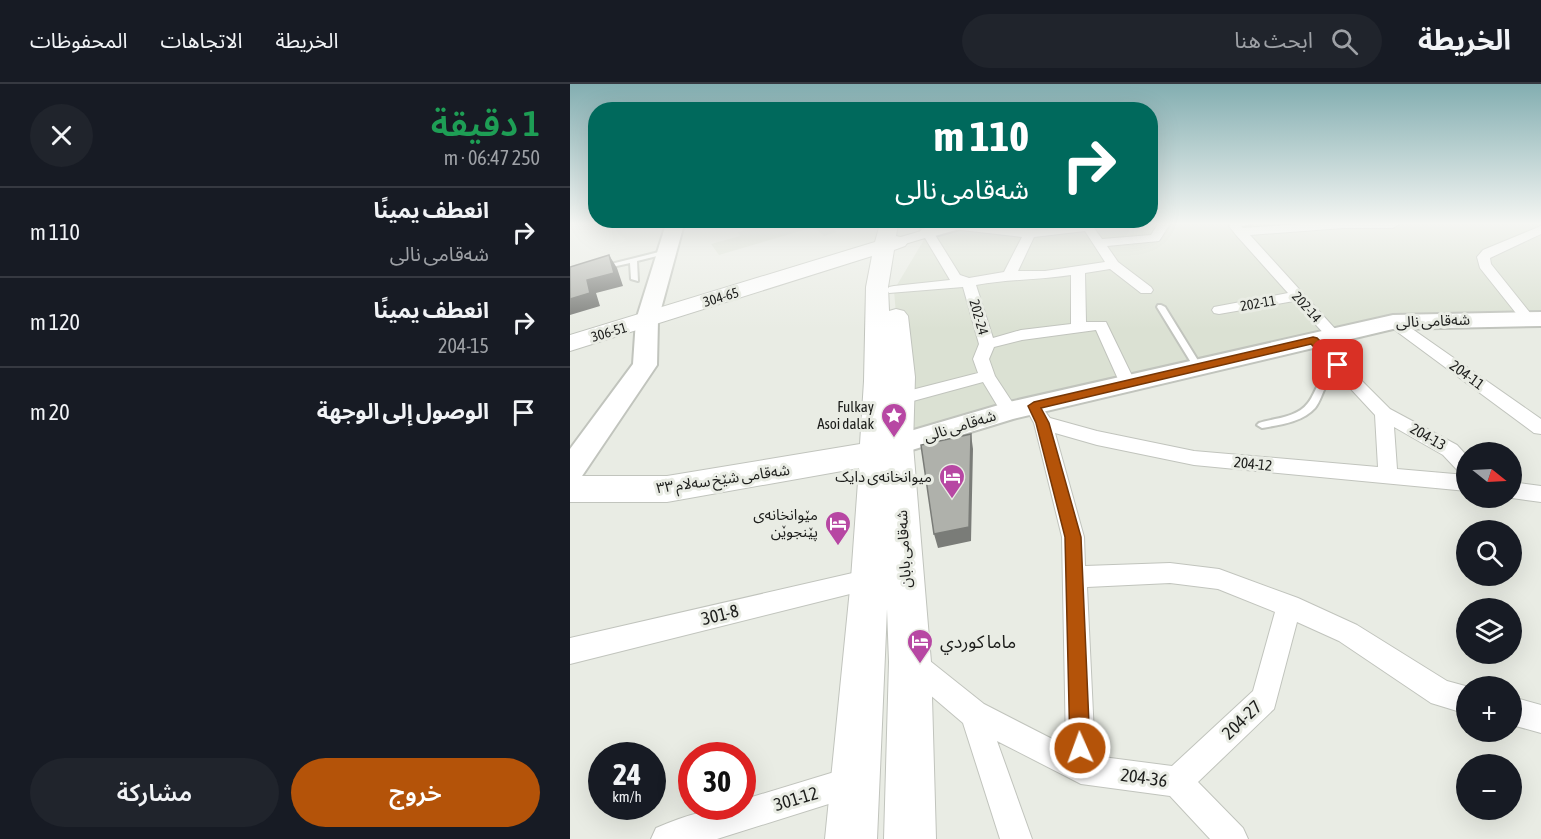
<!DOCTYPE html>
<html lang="ar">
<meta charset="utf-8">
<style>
:root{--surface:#171b24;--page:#20242c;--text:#f1f3f6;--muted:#9ea1a6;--line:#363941;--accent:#b45309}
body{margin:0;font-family:"Asap Condensed","Noto Sans Arabic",sans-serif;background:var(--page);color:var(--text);direction:rtl;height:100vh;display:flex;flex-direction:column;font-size:22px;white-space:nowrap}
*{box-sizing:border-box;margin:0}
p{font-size:20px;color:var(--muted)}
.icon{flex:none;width:33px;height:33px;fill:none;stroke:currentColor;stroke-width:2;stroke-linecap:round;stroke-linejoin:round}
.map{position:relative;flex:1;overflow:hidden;direction:ltr}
.details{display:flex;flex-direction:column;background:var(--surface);width:570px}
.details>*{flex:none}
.guide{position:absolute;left:18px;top:18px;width:570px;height:126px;border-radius:24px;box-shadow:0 6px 24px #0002;direction:rtl;background:#00695c;color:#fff;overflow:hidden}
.needle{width:39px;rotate:108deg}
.controls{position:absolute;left:886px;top:358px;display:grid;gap:12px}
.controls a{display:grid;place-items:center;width:66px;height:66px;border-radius:50%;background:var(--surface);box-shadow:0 6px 24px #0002;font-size:30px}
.speed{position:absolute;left:18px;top:658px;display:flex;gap:12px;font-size:30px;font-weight:700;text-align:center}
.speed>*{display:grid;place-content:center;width:78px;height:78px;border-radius:50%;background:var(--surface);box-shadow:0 6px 24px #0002;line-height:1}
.speed small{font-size:15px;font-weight:400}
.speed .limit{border:9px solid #d22;background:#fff;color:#111}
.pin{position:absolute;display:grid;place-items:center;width:51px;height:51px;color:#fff;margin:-26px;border-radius:12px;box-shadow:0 3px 9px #0006}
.me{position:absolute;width:66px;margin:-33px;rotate:358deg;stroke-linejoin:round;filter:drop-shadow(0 0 4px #0008)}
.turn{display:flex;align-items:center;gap:21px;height:126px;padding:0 30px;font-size:27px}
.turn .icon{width:78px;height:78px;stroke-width:2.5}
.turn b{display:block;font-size:42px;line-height:51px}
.round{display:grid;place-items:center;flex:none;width:63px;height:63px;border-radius:32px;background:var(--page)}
.headline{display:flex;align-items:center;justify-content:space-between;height:102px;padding:0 30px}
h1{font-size:36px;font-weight:600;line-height:45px;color:#1e9e55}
.button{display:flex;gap:12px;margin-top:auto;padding:12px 30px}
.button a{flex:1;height:69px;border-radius:36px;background:var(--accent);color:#fff;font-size:24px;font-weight:600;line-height:69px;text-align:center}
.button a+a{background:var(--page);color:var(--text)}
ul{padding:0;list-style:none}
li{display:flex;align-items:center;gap:18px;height:90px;padding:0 30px;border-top:2px solid var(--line)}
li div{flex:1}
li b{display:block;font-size:22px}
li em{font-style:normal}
header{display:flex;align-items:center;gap:36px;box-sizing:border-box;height:84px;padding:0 30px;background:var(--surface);border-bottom:2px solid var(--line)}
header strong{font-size:28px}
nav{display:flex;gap:33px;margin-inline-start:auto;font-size:21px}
.search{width:420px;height:54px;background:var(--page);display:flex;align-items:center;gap:15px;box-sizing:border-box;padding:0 21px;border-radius:33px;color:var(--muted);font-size:22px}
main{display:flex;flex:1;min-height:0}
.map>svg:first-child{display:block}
</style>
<header>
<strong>الخريطة</strong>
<div class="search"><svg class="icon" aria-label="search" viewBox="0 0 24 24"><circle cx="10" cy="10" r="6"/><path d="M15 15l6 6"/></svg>ابحث هنا</div>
<nav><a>الخريطة</a><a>الاتجاهات</a><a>المحفوظات</a></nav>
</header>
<main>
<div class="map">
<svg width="971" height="755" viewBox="0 0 971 755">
<rect width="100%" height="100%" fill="#e9ece4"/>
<path fill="#dbe1d3" d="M 213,140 L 258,140 L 267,148 L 254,152 L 244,143 L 149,171 L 141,160 L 170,152 L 168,148 L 192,142 L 195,145 Z
M 387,140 L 971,140 L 971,235 L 823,238 L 328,361 L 331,293 L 324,206 L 358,149 Z"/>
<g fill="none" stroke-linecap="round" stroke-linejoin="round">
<defs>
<path id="lane" d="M 668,140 L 681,140 L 665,144 L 662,142 Z
M 97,166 L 100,168 L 99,169 L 67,177 L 68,197 L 61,195 L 60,179 L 33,185 L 29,183 Z
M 588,221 L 591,221 L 595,223 L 632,283 L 631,285 L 625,285 L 587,223 Z
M 781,291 L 786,294 L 784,296 L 756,302 C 752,309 750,318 745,324 C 733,338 709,341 692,344 L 687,341 L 689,339 C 704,334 727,334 738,319 C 743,313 745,305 750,298 Z"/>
<path id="street" d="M 378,140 L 467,146 L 498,144 L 513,140 L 532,140 L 524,144 L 532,155 L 581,151 L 588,140 L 600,140 L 589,157 L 537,162 L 548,178 L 581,203 L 583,206 L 581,209 L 571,209 L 540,185 L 515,189 L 516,238 L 536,238 L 566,300 L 564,304 L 552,304 L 526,246 L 452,256 L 424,263 L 419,275 L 425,292 L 448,327 L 445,331 L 433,331 L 413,298 L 332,320 L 326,318 L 323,314 L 326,310 L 408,289 L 403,275 L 409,260 L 393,203 L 319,209 L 317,206 L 319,203 L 324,202 L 380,196 L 355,154 L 328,162 L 324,161 L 322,158 L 324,155 L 358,145 L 362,146 L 390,191 L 399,194 L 434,188 L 452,153 L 383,145 L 379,144 ZM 515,147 L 535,178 L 475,187 L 448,187 L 464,153 ZM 501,191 L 501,240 L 451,246 L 423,254 L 406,201 C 438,195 469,196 501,191 Z
M 661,140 L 669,140 L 673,144 L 731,140 L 829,140 L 823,144 L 773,144 L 680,151 L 768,248 L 771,251 L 768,254 L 758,254 L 724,217 L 649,230 L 644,229 L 642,226 L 644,223 L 718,209 L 666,151 L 659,142 Z
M 971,142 L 971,150 L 920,174 L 921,180 L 965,235 L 958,239 L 953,238 L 910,184 L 907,173 L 913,166 Z
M 823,234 L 828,235 L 971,335 L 971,350 L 964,349 L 818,241 L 816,238 L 818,235 Z
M 743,251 L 748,253 L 820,325 L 887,361 L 897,372 L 897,407 L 624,381 L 527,361 L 485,349 L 514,453 L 515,482 L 600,479 L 649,485 L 728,514 L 787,541 L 877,597 L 899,603 L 897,630 L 861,619 L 769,557 L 727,538 L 704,625 L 628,698 L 673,744 L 678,755 L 640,755 L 600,712 L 511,700 L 427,657 L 462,755 L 430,755 L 393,639 L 332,587 L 328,578 L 332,569 L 341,565 L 350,569 L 414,620 L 496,662 L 492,453 L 464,339 L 459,330 L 462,326 L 474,326 L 480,334 L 527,347 L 624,367 L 808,383 L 805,331 L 738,259 L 735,256 ZM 824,343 L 873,371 L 890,389 L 896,391 L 827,385 ZM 600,499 L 648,505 L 705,528 L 683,607 L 602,682 L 525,672 L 517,503 Z
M 942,398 L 971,402 L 971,418 L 942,414 Z
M 300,485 L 308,488 L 312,495 L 308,502 L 300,505 L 0,580 L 0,554 Z
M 942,613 L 971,621 L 971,649 L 942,641 Z
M 284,682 L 295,686 L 299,697 L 295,708 L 284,712 L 147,755 L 81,755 L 86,744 C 113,732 143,723 172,723 L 172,716 Z"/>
<path id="secondary" d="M 96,140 L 114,140 L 88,236 L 87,281 L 10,395 L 0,398 L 0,365 L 63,280 L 66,236 Z
M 370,140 L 396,140 L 393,144 L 358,154 L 352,153 L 349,149 L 352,145 Z
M 971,228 L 971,242 L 823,245 L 443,335 L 306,377 L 296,374 L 292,367 L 296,360 L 439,318 L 823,231 Z"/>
<path id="primary" d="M 310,140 L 328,140 L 326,152 L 335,154 L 338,158 L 335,162 L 324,166 L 318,203 L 319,227 L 326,225 L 334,227 L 338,232 L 345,293 L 343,361 L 361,578 L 366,755 L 314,755 L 319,578 L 317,525 L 307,755 L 255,755 L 281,495 L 289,384 L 97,418 L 0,418 L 0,392 L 97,392 L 290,360 L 294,297 L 296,203 L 302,172 L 0,267 L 0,251 L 305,158 Z"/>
</defs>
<use href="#lane" stroke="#c1c4bd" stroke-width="4"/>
<use href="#street" stroke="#c1c4bd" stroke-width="2"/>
<use href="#secondary" stroke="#c1c4bd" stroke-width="4"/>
<use href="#primary" stroke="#c1c4bd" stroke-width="2"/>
<use href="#lane" fill="#fff" fill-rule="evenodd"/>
<use href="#street" fill="#fff" fill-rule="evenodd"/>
<use href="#secondary" fill="#fff" fill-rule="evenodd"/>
<use href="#primary" fill="#fff" fill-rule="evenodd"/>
</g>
<path fill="#7a7c78" d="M 39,171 L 47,184 L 53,202 L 26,209 L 30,222 L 0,231 L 0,215 Z
M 401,350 L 403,365 L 401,457 L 368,464 L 364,450 Z"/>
<path fill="#afb1ab" stroke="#7a7c78" stroke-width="1.5" d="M 39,171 L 44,189 L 17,196 L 20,209 L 0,215 L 0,183 Z
M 401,350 L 399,443 L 364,450 L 351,361 Z"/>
<linearGradient id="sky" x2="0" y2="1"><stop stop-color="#83aeb1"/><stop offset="0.57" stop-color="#f5f6f3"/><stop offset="1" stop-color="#f5f6f3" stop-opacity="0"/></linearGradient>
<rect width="971" height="245" fill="url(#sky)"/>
<path fill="#b45309" stroke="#753606" stroke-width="1.5" d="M 743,253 L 747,254 L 773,279 L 773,284 L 764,284 L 741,260 L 471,324 L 479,339 L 511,453 L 520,664 L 517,671 L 510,674 L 503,671 L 500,664 L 495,453 L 466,339 L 458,322 L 464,318 Z"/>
<defs>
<symbol id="sight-pin" viewBox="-11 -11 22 30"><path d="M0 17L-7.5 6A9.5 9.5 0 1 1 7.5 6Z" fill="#b747a3" stroke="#e9ece4"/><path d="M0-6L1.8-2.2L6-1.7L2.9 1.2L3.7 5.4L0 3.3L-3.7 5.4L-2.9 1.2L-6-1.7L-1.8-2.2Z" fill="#fff"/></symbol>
<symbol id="hotel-pin" viewBox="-11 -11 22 30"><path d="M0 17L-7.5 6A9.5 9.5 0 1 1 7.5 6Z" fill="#b747a3" stroke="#e9ece4"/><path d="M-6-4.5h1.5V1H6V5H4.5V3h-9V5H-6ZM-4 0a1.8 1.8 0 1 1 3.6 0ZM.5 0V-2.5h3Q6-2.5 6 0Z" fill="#fff"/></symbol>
</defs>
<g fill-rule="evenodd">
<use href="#sight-pin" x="309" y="317" width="30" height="40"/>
<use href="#hotel-pin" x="367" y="378" width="30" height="40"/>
<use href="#hotel-pin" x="253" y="425" width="30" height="40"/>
<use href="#hotel-pin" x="335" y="543" width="30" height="40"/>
</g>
<g text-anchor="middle" stroke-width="6" stroke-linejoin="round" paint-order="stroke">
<g font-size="14" fill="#1c1d1b" stroke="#e9ece4">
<text transform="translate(151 213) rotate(-17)" y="5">304-65</text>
<text transform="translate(688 219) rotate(-10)" y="5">202-11</text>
<text transform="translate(737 223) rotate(48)" y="5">202-14</text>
<text transform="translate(409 233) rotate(74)" y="5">202-24</text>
<text transform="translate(39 248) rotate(-17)" y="5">306-51</text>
</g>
<g font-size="15" fill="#1c1d1b" stroke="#e9ece4">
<text transform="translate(863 237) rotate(-2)" y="5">شەقامی نالی</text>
<text transform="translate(897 291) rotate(36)" y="5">204-11</text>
<text transform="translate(390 342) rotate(-17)" y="5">شەقامی نالی</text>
<text transform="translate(858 353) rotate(30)" y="5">204-13</text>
<text transform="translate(683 380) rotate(6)" y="5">204-12</text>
<text transform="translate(153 395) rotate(-8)" y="5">شەقامی شێخ سەلام ٣٣</text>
<text transform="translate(334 465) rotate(-93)" y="5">شەقامی بابان</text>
</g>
<g font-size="15" fill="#1c1d1b" stroke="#e9ece4" text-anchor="end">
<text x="304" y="328">Fulkay<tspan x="304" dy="17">Asoi dalak</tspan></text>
<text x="362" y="398">میوانخانەی دایک</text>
<text x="248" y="436">مێوانخانەی<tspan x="248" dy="17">پێنجوێن</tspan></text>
</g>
<g font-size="18" fill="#1c1d1b" stroke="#e9ece4">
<text transform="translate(150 531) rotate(-14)" y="6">301-8</text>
<text transform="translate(672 636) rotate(-44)" y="6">204-27</text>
<text transform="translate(574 694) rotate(8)" y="6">204-36</text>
<text transform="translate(226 715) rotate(-17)" y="6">301-12</text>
</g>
<g font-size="18" fill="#1c1d1b" stroke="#e9ece4" text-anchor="start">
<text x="370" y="564">ماما كوردي</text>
</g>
</g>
</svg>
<div class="controls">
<a><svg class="needle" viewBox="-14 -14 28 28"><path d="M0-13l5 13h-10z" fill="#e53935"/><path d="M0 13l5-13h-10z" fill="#9ea1a6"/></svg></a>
<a><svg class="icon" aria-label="search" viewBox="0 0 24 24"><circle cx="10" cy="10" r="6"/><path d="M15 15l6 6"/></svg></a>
<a><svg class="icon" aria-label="layers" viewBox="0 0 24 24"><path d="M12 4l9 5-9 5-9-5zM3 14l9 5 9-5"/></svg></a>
<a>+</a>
<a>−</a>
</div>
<div class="speed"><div>24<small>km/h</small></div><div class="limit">30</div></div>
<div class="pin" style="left:768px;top:281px;background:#d93025"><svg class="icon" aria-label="arrive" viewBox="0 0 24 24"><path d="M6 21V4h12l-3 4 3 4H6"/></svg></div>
<svg class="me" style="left:510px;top:664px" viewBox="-20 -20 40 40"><circle r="17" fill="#b45309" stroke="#fff" stroke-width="3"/><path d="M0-11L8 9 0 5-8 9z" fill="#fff"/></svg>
<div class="guide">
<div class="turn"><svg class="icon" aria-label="right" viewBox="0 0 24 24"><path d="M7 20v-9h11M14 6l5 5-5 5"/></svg><div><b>110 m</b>شەقامی نالی</div></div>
</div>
</div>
<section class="details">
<div class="headline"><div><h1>1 دقيقة</h1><p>250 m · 06:47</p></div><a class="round"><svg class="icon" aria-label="close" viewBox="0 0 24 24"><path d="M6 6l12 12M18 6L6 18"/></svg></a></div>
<ul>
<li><svg class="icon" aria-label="right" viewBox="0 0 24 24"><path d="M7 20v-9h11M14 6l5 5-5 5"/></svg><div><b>انعطف يمينًا</b><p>شەقامی نالی</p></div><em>110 m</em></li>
<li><svg class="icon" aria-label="right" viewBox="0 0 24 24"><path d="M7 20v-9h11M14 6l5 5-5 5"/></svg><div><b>انعطف يمينًا</b><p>204-15</p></div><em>120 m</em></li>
<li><svg class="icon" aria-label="arrive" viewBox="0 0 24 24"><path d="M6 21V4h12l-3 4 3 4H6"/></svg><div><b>الوصول إلى الوجهة</b></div><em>20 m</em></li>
</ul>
<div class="button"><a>خروج</a><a>مشاركة</a></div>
</section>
</main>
